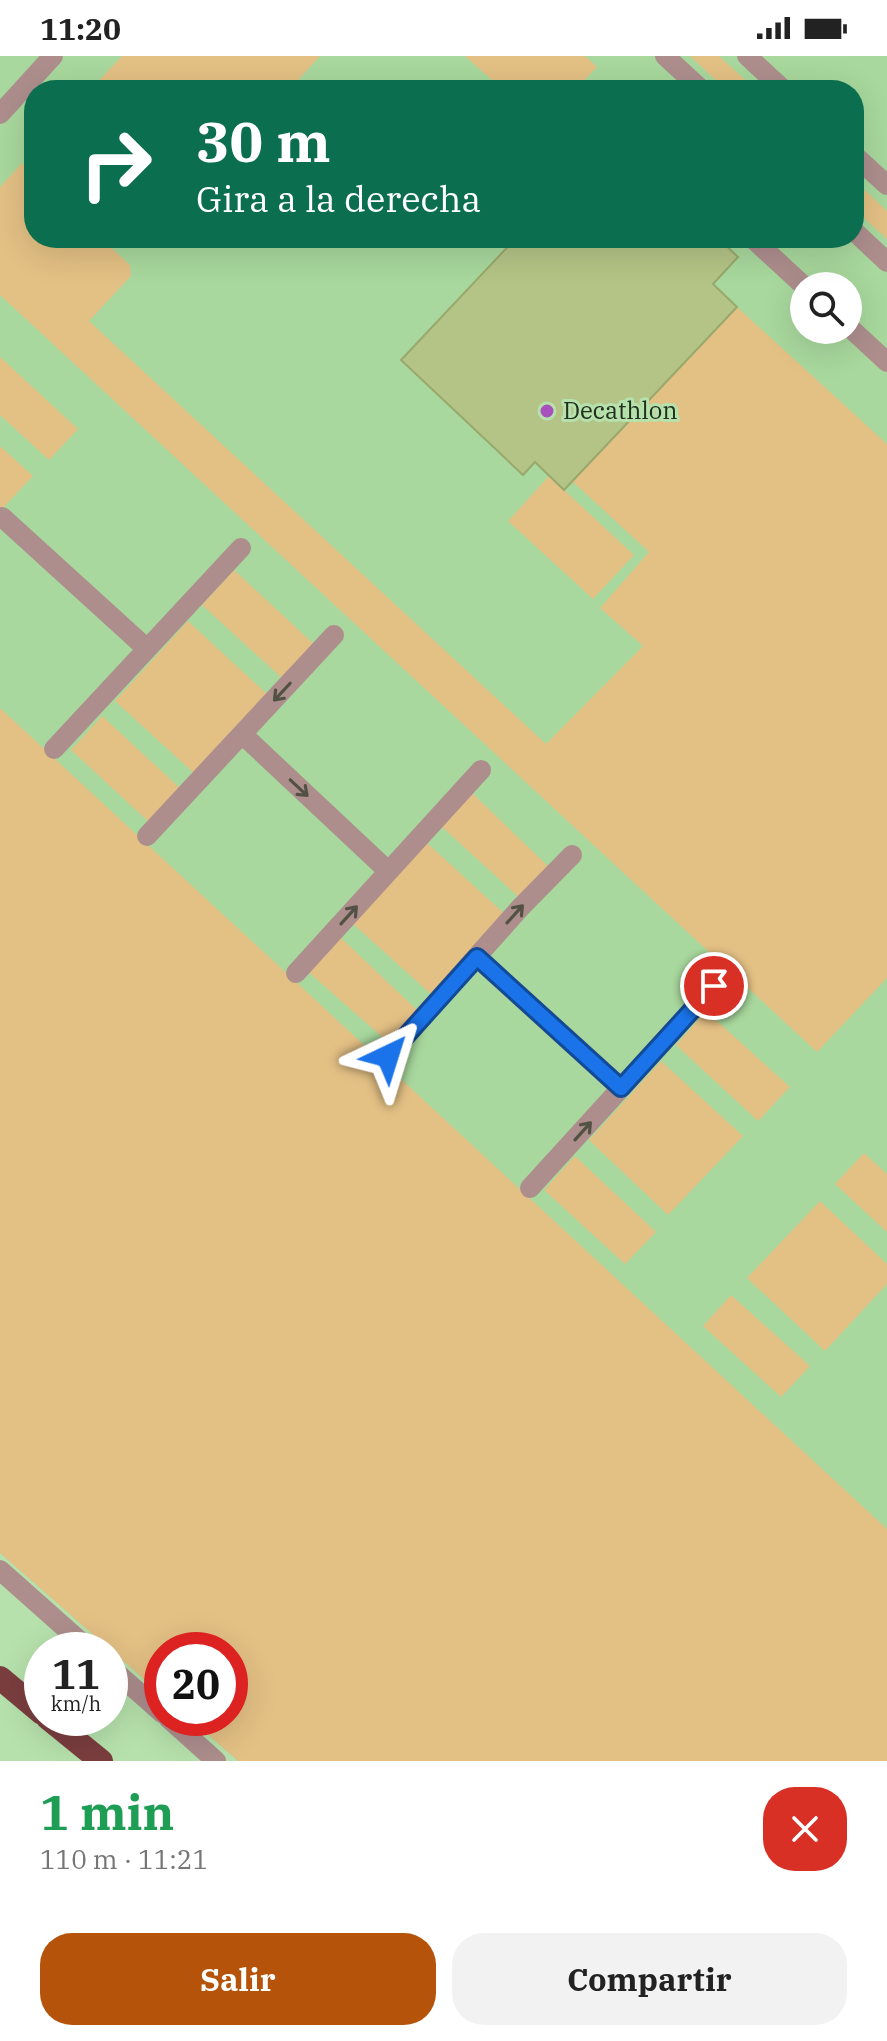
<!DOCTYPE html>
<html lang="es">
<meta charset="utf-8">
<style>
:root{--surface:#fff;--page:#f2f2f2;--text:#222;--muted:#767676;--accent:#b45309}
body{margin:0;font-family:"IBM Plex Serif",serif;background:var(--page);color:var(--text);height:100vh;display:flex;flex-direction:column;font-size:30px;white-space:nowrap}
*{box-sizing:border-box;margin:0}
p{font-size:26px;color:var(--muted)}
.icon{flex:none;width:44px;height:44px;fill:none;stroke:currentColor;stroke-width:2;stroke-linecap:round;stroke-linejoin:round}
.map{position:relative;height:1705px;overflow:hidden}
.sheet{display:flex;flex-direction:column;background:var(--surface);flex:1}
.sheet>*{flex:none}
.hud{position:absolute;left:24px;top:24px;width:840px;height:168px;border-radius:32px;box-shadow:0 8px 32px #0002;background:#0b6e4f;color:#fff;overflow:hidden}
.buttons{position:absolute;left:790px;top:216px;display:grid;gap:16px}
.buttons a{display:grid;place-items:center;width:72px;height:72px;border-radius:50%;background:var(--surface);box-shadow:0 8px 32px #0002;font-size:40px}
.speed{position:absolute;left:24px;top:1576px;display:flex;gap:16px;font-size:40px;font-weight:700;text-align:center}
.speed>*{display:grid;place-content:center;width:104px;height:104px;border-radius:50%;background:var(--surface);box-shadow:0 8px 32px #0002;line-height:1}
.speed small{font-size:20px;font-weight:400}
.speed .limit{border:12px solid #d22;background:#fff;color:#111}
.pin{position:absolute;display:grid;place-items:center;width:68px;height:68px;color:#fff;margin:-34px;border:4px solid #fff;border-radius:50%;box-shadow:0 2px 8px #0007}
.me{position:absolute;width:88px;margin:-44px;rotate:41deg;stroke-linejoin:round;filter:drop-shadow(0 0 6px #0008)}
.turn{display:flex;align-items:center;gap:28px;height:168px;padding:0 40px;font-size:36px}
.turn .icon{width:104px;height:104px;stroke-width:2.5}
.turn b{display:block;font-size:56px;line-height:68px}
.round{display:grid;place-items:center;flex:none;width:84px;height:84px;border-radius:32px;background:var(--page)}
.summary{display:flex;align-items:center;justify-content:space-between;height:136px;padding:0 40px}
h1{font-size:48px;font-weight:800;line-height:60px;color:#1e9e55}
.primary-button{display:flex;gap:16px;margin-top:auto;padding:16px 40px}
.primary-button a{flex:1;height:92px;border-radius:32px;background:var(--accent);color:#fff;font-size:32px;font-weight:800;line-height:92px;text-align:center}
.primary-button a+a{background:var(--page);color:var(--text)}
.status{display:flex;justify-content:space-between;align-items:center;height:56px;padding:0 40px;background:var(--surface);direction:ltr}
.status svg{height:22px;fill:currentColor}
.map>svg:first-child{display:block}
</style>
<div class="status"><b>11:20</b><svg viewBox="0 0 49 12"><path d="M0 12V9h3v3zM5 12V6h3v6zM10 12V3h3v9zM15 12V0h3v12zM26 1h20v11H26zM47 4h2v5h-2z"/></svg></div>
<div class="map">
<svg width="887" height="1705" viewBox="0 0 887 1705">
<rect width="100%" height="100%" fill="#b6e1ac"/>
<path fill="#a8d89d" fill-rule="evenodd" d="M 0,0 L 887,0 L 887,1705 L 238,1705 L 189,1662 L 230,1662 L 230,1594 L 162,1594 L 162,1639 L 0,1497 ZM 34,34 L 854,34 L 854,182 L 34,182 ZM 804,230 L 848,230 L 848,274 L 804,274 Z"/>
<path fill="#e3c084" d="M 122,0 L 320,0 L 289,34 L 90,34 Z
M 465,0 L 585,0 L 597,11 L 575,34 L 503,34 Z
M 690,0 L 719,0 L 756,34 L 726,34 Z
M 22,107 L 34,119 L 34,182 L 101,182 L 130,209 L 131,220 L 89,265 L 546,688 L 643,590 L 600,552 L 649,496 L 572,425 L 737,251 L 887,388 L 887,922 L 817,996 L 0,239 L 0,131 Z
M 854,124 L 887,155 L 887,183 L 854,153 Z
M 0,301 L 78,373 L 49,404 L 0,359 Z
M 0,390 L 33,420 L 0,455 Z
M 549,420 L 634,499 L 593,543 L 508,465 Z
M 234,514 L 316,590 L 284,624 L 202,549 Z
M 188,565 L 269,640 L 195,718 L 115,645 Z
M 0,652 L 887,1473 L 887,1705 L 238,1705 L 189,1662 L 230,1662 L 230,1594 L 162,1594 L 162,1639 L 0,1497 Z
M 102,660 L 181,733 L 150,767 L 71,694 Z
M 472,737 L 552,814 L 523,845 L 441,770 Z
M 426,786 L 508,861 L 433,940 L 351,866 Z
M 338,879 L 418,955 L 389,987 L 306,914 Z
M 706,955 L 790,1031 L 758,1065 L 676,989 Z
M 661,1005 L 743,1080 L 668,1159 L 589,1084 Z
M 864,1097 L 887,1118 L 887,1176 L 835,1128 Z
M 575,1100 L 656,1176 L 625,1208 L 544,1134 Z
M 820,1145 L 887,1208 L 887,1228 L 825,1295 L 747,1222 Z
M 731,1239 L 810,1310 L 781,1341 L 703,1270 Z"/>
<path fill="#b4c486" stroke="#99a86c" stroke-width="2" d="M 516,182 L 535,182 L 545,191 L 554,182 L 718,182 L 738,201 L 713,228 L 737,251 L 564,434 L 535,406 L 523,419 L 401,304 Z"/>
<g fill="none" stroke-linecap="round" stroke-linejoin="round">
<path stroke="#ad8e8d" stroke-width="20" d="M 665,0 L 702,34
M 747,0 L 784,34
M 0,58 L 53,0
M 854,99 L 887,129
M 854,175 L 887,206
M 752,182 L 804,230
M 848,270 L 887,306
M 2,461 L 146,592
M 242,678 L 388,815
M 54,693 L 241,492
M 147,780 L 334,579
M 477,901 L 621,1032
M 296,917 L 481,714
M 388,1000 L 520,852 L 572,799
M 530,1132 L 714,930
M 0,1514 L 90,1594
M 110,1611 L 162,1657
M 168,1662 L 216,1705"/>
<path stroke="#7b3e3f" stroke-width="24" d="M 0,1622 L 42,1657
M 48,1662 L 101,1705"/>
</g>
<defs><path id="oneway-shaft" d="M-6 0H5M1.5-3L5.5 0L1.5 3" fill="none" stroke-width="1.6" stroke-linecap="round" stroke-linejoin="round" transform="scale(2)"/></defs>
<g stroke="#515144">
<use href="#oneway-shaft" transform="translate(282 636) rotate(133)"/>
<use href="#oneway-shaft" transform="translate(299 732) rotate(43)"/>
<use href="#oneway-shaft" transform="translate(515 858) rotate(-48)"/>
<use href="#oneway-shaft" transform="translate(349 859) rotate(-48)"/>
<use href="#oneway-shaft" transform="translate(583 1075) rotate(-48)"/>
</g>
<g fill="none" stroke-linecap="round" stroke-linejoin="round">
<defs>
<path id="route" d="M 388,1000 L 477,901 L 621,1032 L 714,930"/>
</defs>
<use href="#route" stroke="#114b97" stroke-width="20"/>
<use href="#route" stroke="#1a73e8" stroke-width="14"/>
</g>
<circle fill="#a850bc" stroke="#b6e1ac" stroke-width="3" cx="547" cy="355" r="8"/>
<g text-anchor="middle" stroke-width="6" stroke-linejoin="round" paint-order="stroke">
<g font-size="24" fill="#20301c" stroke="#b6e1ac" text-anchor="start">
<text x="563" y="363">Decathlon</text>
</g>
</g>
</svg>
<div class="buttons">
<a><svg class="icon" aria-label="search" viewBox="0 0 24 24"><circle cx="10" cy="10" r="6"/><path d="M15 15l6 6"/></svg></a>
</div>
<div class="speed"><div>11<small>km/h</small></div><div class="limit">20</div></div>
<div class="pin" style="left:714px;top:930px;background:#d93025"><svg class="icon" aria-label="arrive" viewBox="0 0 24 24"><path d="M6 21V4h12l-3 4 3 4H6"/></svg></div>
<svg class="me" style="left:388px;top:1000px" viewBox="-20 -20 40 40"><path d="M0-17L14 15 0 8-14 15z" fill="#1a73e8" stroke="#fff" stroke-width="4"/></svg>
<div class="hud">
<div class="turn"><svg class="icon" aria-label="right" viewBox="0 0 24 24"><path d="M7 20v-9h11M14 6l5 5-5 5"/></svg><div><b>30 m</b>Gira a la derecha</div></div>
</div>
</div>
<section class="sheet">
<div class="summary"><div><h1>1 min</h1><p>110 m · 11:21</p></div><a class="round" style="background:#d93025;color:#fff"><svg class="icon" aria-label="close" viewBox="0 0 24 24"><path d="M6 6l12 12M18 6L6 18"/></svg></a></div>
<div class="primary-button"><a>Salir</a><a>Compartir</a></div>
</section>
